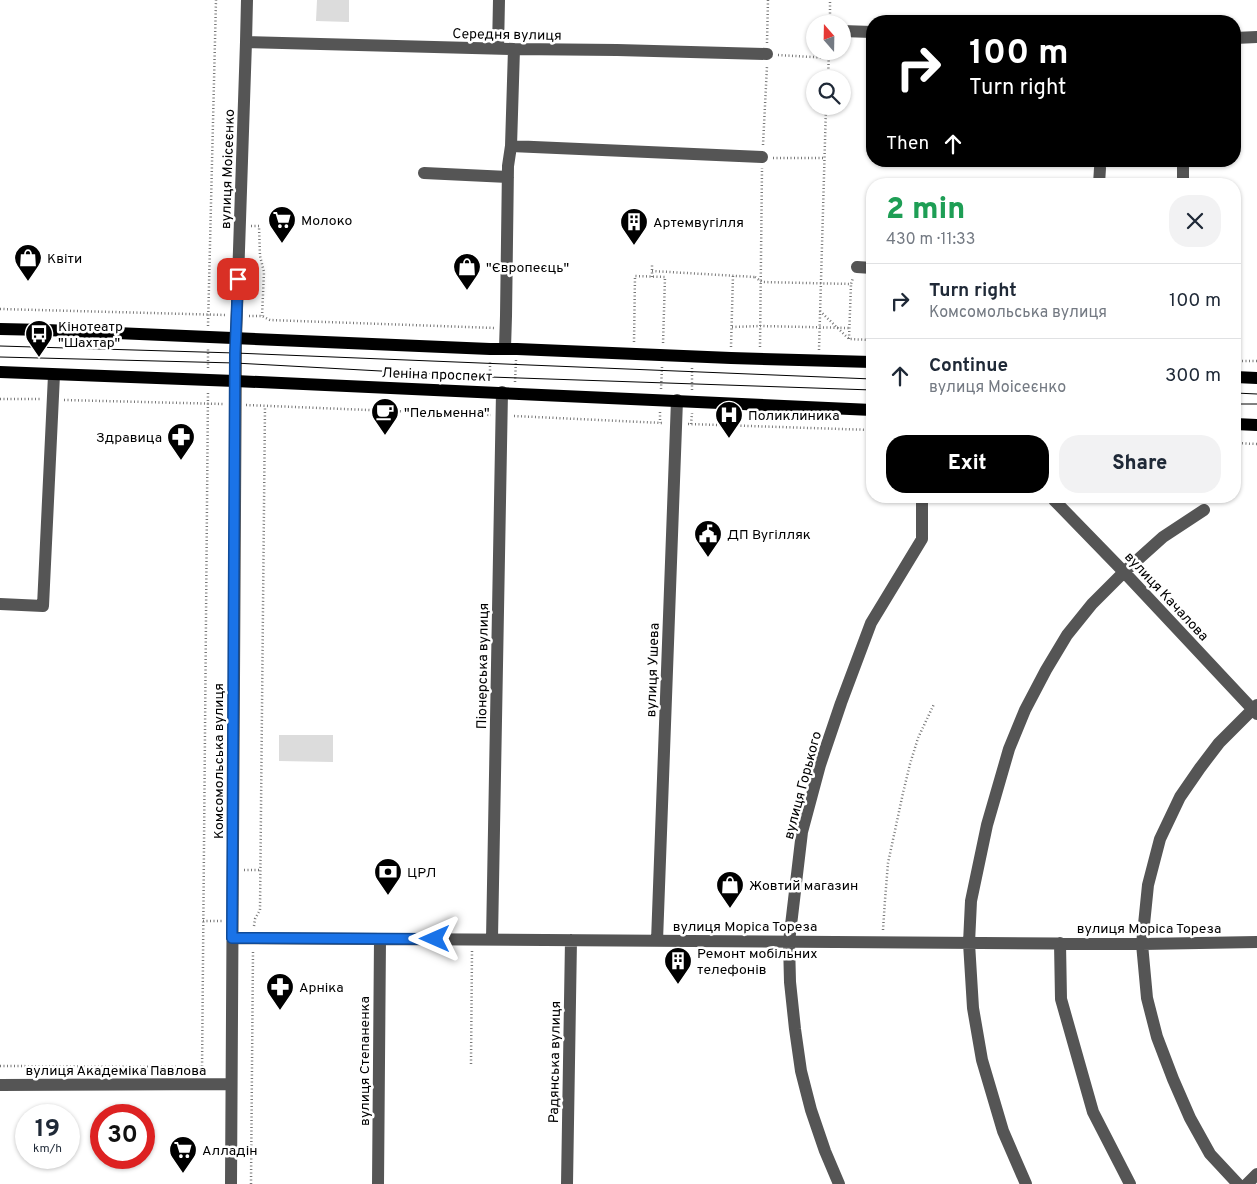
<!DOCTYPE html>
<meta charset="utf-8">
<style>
:root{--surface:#fff;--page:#f2f2f3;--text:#1f2937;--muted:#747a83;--line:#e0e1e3;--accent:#000}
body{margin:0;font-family:Overpass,sans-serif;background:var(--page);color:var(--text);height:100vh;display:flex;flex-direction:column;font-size:19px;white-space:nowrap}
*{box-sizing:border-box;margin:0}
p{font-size:16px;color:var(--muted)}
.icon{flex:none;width:28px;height:28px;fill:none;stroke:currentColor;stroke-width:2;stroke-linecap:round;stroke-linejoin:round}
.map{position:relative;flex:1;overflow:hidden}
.side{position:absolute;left:866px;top:178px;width:375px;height:325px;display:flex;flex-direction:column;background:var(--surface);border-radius:20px;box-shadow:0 1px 4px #0004}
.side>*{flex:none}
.guide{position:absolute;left:866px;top:15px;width:375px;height:152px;border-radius:20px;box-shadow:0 1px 4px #0004;background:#000;color:#fff;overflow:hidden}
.needle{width:32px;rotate:340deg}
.fabs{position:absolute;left:806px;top:15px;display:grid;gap:10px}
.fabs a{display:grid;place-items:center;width:45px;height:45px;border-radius:50%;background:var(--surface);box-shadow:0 1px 4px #0004;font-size:25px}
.speed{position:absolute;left:15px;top:1104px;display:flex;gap:10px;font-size:25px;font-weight:700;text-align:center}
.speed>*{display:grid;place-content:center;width:65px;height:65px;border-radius:50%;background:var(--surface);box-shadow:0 1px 4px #0004;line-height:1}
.speed small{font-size:12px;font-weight:400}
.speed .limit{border:8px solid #d22;background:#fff;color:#111}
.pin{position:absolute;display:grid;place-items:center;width:42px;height:42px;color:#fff;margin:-21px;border-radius:10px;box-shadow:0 2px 8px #0006}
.me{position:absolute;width:55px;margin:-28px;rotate:270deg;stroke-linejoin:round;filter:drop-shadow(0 0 4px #0008)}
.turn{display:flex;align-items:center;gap:18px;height:105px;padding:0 20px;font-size:22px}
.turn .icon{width:65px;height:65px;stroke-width:2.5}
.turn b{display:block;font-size:35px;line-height:42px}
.then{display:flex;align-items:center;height:48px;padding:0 20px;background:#0003;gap:10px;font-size:19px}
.round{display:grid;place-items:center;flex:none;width:52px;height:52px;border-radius:20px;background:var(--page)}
.summary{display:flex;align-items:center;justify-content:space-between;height:85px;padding:0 20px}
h1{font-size:30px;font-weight:800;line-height:38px;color:#1e9e55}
.cta{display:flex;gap:10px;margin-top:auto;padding:10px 20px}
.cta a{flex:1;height:58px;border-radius:20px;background:var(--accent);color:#fff;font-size:20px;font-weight:800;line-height:58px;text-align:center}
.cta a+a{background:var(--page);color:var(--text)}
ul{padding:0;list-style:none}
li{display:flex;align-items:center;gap:15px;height:75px;padding:0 20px;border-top:1px solid var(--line)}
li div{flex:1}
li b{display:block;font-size:19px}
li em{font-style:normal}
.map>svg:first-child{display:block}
</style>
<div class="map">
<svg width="1257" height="1184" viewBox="0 0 1257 1184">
<rect width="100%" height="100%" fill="#fff"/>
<path fill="#dcdcdc" d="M 317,0 L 349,0 L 349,22 L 316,21 Z
M 279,735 L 333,735 L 333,762 L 279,761 Z"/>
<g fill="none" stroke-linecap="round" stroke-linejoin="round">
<path stroke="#777" stroke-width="2.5" stroke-dasharray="1 2.5" stroke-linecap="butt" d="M 830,24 L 830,0
M 767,43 L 768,0
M 778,55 L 829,58
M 828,79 L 829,51
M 763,145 L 767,66
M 773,158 L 824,158
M 251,226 L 259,226 L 260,256 L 264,272 L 262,316
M 652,271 L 755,277
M 652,277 L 652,265
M 755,277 L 762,282 L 851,284 L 853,278
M 0,309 L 226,315
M 820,311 L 849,339 L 872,340
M 249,316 L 262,316 L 270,320 L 494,328
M 208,326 L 216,0
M 732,327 L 761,326 L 849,328
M 849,339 L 851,284
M 634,342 L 635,276 L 665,277 L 663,344
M 731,347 L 733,275
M 760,347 L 762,168
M 819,350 L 826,106
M 1235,361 L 1257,361
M 208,368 L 208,349
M 692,368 L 692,390
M 490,381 L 490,361
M 515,382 L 516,360
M 661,389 L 662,367
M 0,399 L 41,399
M 64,400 L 223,404
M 246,405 L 491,415
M 660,412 L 660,423
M 514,416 L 663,423
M 688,424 L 872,430
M 691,424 L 692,413
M 1235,443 L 1257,444
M 244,870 L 260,870
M 203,921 L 222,921
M 254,926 L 255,919 L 260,910 L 265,406
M 883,930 L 885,900 L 888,863 L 903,793 L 910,764 L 918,738 L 934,704
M 471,1064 L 472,951
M 0,1066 L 202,1067
M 202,1073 L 208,391
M 251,1184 L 253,951"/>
<path stroke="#555" stroke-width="12" d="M 842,31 L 872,32
M 1235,38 L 1257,37
M 246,42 L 514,49 L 617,50 L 767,54
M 498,49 L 499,0
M 511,146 L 762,157
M 424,173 L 508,177
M 1099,184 L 1100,168
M 1183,184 L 1183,161
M 857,267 L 872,268
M 505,348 L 506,316 L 508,166 L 511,146 L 514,49
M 1054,496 L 1054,500 L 1124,572 L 1257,714
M 0,604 L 43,606 L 54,375
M 232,938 L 1142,944 L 1257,942
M 492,939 L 502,392
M 657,941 L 677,400
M 1060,943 L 1061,999 L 1093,1112 L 1130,1184
M 0,1085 L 231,1084
M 231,1184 L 236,339 L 246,42 L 247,0
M 378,1184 L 380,939
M 567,1184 L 571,940
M 839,1184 L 825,1151 L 811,1110 L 801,1071 L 795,1029 L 790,982 L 789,942 L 802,832 L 820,765 L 841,703 L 871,623 L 922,539 L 922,496
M 1026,1184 L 1003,1131 L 982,1060 L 973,1008 L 969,943 L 971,901 L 987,825 L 1009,749 L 1025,710 L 1046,670 L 1067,635 L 1092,604 L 1124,572 L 1163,537 L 1204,510
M 1238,1184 L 1210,1154 L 1190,1118 L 1173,1079 L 1157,1037 L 1147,998 L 1142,944 L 1148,885 L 1160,839 L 1180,797 L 1200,768 L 1219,743 L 1257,705
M 1247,1184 L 1257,1174"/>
<path stroke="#000" stroke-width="12" d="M 0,329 L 46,330 L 490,349 L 517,349 L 731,358 L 872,362
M 0,372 L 235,381 L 872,410
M 1235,377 L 1257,378
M 1235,424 L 1257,425"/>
<path stroke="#000" stroke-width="1" d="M 0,346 L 235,353 L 872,379
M 0,357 L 235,363 L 490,377 L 872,390
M 1235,393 L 1257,394
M 1235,404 L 1257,404"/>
</g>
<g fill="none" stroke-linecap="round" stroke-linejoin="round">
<defs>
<path id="route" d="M 238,279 L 235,353 L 232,938 L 435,939"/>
</defs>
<use href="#route" stroke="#114b97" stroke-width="12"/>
<use href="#route" stroke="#1a73e8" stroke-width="9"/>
</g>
<defs>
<symbol id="supermarket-pin" viewBox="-11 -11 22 30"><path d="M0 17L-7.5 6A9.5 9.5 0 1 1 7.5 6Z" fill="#000" stroke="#fff"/><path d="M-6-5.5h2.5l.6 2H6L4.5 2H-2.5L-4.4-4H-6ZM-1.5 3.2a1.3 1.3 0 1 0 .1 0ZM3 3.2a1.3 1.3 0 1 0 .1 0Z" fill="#fff"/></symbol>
<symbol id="building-pin" viewBox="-11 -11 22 30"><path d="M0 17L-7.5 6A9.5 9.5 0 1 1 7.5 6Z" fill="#000" stroke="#fff"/><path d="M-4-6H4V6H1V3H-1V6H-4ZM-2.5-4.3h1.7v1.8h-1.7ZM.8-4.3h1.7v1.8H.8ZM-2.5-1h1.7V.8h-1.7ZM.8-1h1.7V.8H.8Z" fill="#fff"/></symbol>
<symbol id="shop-pin" viewBox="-11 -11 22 30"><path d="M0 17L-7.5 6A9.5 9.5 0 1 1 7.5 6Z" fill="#000" stroke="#fff"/><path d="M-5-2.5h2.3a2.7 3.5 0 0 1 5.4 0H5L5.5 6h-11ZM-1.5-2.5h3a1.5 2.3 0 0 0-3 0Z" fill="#fff"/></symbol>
<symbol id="bus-pin" viewBox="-11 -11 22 30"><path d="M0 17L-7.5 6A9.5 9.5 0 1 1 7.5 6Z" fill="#000" stroke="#fff"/><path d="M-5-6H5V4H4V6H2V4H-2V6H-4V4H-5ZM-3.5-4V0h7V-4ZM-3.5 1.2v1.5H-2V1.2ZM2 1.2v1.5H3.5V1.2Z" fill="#fff"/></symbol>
<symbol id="cafe-pin" viewBox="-11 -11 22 30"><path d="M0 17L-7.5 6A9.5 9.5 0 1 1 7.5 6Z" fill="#000" stroke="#fff"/><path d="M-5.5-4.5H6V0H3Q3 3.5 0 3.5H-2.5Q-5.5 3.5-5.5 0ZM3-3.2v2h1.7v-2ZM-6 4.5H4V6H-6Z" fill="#fff"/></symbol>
<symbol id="hospital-pin" viewBox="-11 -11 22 30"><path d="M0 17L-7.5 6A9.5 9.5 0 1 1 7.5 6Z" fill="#000" stroke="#fff"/><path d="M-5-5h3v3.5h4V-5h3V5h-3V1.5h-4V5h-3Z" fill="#fff"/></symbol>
<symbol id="pharmacy-pin" viewBox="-11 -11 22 30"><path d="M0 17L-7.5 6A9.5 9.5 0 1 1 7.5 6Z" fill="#000" stroke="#fff"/><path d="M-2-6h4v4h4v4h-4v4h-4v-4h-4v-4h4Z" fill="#fff"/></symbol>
<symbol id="civic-pin" viewBox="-11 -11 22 30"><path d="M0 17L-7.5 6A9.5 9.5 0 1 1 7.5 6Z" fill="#000" stroke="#fff"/><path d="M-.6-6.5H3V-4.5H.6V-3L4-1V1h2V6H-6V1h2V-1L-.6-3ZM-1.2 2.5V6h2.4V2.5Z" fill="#fff"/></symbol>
<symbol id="bank-pin" viewBox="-11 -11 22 30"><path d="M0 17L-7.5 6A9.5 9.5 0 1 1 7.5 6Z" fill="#000" stroke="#fff"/><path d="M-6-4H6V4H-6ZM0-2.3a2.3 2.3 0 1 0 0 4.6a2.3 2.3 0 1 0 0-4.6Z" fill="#fff"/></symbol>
</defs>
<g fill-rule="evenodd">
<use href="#supermarket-pin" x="266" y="204" width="32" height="43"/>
<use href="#building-pin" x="618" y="206" width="32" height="43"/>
<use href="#shop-pin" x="12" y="242" width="32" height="43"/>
<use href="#shop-pin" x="451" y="251" width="32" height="43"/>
<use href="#bus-pin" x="23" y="318" width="32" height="43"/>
<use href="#cafe-pin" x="369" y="396" width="32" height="43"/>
<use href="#hospital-pin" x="713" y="399" width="32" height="43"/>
<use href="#pharmacy-pin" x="165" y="421" width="32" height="43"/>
<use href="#civic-pin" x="692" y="518" width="32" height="43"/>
<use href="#bank-pin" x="372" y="856" width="32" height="43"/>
<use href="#shop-pin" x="714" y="869" width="32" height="43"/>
<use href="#building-pin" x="662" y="945" width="32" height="43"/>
<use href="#pharmacy-pin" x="264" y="971" width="32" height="43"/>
<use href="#supermarket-pin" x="167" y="1134" width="32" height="43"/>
</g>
<g text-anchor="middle" stroke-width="5" stroke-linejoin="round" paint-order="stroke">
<g font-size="14" fill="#000" stroke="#fff">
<text transform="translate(507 34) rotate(1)" y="5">Середня вулиця</text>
<text transform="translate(227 169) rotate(-88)" y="5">вулиця Моісеєнко</text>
<text transform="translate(437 374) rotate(2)" y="5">Леніна проспект</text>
<text transform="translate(1167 596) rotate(47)" y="5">вулиця Качалова</text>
<text transform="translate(482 666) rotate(-89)" y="5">Піонерська вулиця</text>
<text transform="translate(652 670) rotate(-88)" y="5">вулиця Ушева</text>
<text transform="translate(218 761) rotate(-90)" y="5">Комсомольська вулиця</text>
<text transform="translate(802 785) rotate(-75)" y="5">вулиця Горького</text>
<text x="745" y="931">вулиця Моріса Тореза</text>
<text x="1149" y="933">вулиця Моріса Тореза</text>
<text transform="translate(364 1061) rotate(-90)" y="5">вулиця Степаненка</text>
<text transform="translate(554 1062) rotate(-89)" y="5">Радянська вулиця</text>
<text x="116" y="1075">вулиця Академіка Павлова</text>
</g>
<g font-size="14" fill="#000" stroke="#fff" text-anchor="start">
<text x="301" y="225">Молоко</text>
<text x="653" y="227">Артемвугілля</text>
<text x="47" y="263">Квіти</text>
<text x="486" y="272">"Європеєць"</text>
<text x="58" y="331">Кінотеатр<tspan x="58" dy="16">"Шахтар"</tspan></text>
<text x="404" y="417">"Пельменна"</text>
<text x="748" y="420">Поликлиника</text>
<text x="162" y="442" text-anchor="end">Здравица</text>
<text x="727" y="539">ДП Вугілляк</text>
<text x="407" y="877">ЦРЛ</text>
<text x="749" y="890">Жовтий магазин</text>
<text x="697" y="958">Ремонт мобільних<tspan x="697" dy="16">телефонів</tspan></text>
<text x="299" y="992">Арніка</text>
<text x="202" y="1155">Алладін</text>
</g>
</g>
</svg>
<div class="fabs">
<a><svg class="needle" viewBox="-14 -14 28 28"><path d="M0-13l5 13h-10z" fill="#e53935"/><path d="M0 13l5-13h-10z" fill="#747a83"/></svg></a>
<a><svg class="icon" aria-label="search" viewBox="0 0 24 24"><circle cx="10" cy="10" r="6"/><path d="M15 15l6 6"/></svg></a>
</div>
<div class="speed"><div>19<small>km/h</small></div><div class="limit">30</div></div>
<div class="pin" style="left:238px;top:279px;background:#d93025"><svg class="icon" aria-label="arrive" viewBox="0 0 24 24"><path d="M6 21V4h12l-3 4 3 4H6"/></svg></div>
<svg class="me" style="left:435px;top:939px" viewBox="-20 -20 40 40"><path d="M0-17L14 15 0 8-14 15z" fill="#1a73e8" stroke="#fff" stroke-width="4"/></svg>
<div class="guide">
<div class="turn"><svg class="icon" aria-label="right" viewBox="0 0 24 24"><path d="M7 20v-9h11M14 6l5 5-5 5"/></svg><div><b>100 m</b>Turn right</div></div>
<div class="then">Then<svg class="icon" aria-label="ahead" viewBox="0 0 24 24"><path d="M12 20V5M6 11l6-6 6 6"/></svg></div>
</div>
<section class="side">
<div class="summary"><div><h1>2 min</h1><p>430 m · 11:33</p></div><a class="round"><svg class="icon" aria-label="close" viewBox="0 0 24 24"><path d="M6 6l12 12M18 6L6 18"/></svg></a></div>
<ul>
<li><svg class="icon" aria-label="right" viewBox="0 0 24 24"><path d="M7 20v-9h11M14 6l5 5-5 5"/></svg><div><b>Turn right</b><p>Комсомольська вулиця</p></div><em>100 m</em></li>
<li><svg class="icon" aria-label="ahead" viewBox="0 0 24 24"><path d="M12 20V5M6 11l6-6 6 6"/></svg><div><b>Continue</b><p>вулиця Моісеєнко</p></div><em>300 m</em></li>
</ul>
<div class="cta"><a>Exit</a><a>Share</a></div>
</section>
</div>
